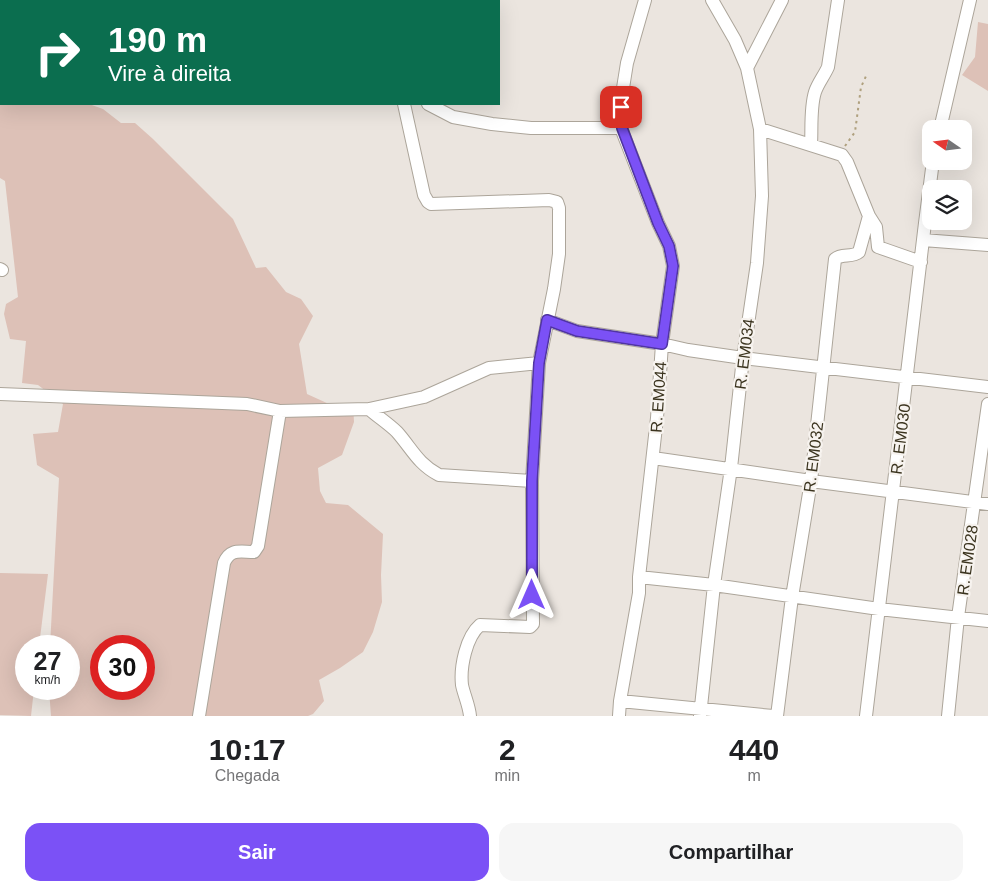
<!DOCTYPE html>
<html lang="pt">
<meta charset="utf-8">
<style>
:root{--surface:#fff;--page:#f6f6f6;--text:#202124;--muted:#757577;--accent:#7b51f6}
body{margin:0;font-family:Helvetica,sans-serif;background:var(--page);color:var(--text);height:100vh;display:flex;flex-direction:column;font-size:19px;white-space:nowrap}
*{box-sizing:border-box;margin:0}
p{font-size:16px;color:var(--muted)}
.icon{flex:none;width:28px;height:28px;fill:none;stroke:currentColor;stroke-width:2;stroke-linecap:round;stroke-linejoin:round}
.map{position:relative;height:716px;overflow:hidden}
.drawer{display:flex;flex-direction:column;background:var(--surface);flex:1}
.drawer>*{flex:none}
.banner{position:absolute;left:0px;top:0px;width:500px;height:105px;box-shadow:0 5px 20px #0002;background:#0b6e4f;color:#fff;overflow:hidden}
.needle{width:32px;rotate:284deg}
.controls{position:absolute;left:922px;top:120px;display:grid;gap:10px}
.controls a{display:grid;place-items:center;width:50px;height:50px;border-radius:10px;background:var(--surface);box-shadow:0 5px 20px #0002;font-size:25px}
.speed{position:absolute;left:15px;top:635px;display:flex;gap:10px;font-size:25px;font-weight:700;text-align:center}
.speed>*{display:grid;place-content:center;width:65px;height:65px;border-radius:50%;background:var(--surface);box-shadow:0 5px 20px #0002;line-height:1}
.speed small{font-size:12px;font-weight:400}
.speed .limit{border:8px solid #d22;background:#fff;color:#111}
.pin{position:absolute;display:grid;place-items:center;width:42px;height:42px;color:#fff;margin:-21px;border-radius:10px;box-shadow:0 2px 8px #0006}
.me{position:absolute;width:55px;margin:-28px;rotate:0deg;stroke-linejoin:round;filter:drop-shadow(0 0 4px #0008)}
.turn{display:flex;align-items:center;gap:18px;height:105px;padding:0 25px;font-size:22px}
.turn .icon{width:65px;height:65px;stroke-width:2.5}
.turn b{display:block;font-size:35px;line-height:42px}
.eta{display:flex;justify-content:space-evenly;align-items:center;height:85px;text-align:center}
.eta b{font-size:30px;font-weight:700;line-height:35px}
.action{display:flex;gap:10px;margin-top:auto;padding:10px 25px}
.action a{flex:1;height:58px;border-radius:15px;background:var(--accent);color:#fff;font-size:20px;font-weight:700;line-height:58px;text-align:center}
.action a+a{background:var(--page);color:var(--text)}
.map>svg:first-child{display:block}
</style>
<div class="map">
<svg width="988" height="716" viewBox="0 0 988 716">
<rect width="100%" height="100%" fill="#ebe5df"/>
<path fill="#ddc1b7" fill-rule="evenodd" d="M 0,0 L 7,1 L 1,1 L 1,104 L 89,104 L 103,109 L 121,123 L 135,123 L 153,139 L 233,219 L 256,268 L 266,267 L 286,292 L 301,299 L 313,316 L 299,344 L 307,394 L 329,404 L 353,403 L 354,422 L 342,455 L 318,468 L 320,491 L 326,503 L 348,505 L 383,534 L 381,575 L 382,602 L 373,632 L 363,652 L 340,668 L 319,680 L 324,701 L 313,714 L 308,716 L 51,716 L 49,689 L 69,689 L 69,646 L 50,646 L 59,478 L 37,465 L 33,434 L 58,432 L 63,404 L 38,385 L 22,383 L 26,341 L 10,339 L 4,314 L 6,304 L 18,297 L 5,181 L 0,178 ZM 101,646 L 144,646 L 144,689 L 101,689 Z
M 978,22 L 988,24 L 988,91 L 962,75 L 975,57 Z
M 0,573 L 48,574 L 39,646 L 26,646 L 26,689 L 34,689 L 31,716 L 0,715 Z"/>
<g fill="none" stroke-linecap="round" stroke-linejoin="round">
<defs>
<path id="minor" d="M 97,0 L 97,1
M 185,0 L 186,1
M 747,68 L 782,0
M 404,104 L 424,195 L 428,202 L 431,204 L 549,200 L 557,202 L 559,208 L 559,254 L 554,289 L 539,363 L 532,481 L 533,624 L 530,627 L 480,625 C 466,637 460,667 462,685 C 464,695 469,705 470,716
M 428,104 L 453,117 L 492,124 L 531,128 L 621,128
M 760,129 L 842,155 L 847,162 L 869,216 L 876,227 L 878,247 L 921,262
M 940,129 L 970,0
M 811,145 C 812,128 810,108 815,92 C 818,83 824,76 828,67 L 838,0
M 923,240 L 988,245
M 0,269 L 2,270
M 547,320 L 577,331 L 662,344 L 688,350 L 743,358 L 988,387
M 0,394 L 247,404 L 280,411 L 369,409 L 424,397 L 489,368 L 539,363
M 369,409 C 378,417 389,424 397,432 C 412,449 418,464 439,475 L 532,481
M 653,458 L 811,481 L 988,504
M 639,577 L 714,585 L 879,609 L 988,621
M 620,701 L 773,716
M 199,716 L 224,563 C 230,548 240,552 254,552 L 258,546 L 280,411
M 619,716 L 620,701 L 639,593 L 639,577 L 657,418 L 662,344 L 673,266 L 669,246 L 658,223 L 621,128 L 621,107 L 623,88 L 627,63 L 645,0
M 700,716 L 714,585 L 731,468 L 743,358 L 757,263 L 762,196 L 760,129 L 747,68 L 735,40 L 712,0
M 777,716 L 792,597 L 811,481 L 835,259 C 842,253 852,258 859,252 L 869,216
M 866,716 L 925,223 L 933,161
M 948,716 L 958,617 L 988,404"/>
</defs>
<use href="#minor" stroke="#aca59a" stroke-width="14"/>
<path stroke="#afa07e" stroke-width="2" stroke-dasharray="2.5 4" stroke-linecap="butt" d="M 845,146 L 855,132 L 861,87 L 867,74"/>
<use href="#minor" stroke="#fff" stroke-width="12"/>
</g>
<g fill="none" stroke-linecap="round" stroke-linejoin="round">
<defs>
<path id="route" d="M 532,595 L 532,481 L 539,363 L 547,320 L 577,331 L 662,344 L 673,266 L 669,246 L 658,223 L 622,128 L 621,107"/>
</defs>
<use href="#route" stroke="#5035a0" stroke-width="12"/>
<use href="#route" stroke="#7b51f6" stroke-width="9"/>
</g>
<g text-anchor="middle" stroke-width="4.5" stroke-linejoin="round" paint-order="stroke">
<g font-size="16" fill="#3b341f" stroke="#f7f3ef">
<text transform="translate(744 354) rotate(-83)" y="6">R. EM034</text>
<text transform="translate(658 397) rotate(-86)" y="6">R. EM044</text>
<text transform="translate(900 439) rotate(-83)" y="6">R. EM030</text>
<text transform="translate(813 457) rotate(-83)" y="6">R. EM032</text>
<text transform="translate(967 560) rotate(-82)" y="6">R. EM028</text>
</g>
</g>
</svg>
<div class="controls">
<a><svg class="needle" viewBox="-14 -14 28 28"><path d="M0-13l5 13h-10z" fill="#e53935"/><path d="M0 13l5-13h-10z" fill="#757577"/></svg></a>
<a><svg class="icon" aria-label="layers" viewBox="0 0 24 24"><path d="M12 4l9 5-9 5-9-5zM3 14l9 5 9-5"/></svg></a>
</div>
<div class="speed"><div>27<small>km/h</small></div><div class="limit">30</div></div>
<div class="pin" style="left:621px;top:107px;background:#d93025"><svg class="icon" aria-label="arrive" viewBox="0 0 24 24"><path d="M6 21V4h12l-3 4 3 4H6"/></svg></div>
<svg class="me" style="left:532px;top:595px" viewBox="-20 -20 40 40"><path d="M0-17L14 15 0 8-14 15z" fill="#7b51f6" stroke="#fff" stroke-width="4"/></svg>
<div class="banner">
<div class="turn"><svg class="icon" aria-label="right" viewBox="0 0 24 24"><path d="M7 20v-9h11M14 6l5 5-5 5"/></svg><div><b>190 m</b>Vire à direita</div></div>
</div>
</div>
<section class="drawer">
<div class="eta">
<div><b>10:17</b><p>Chegada</p></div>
<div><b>2</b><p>min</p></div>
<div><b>440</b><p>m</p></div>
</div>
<div class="action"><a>Sair</a><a>Compartilhar</a></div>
</section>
